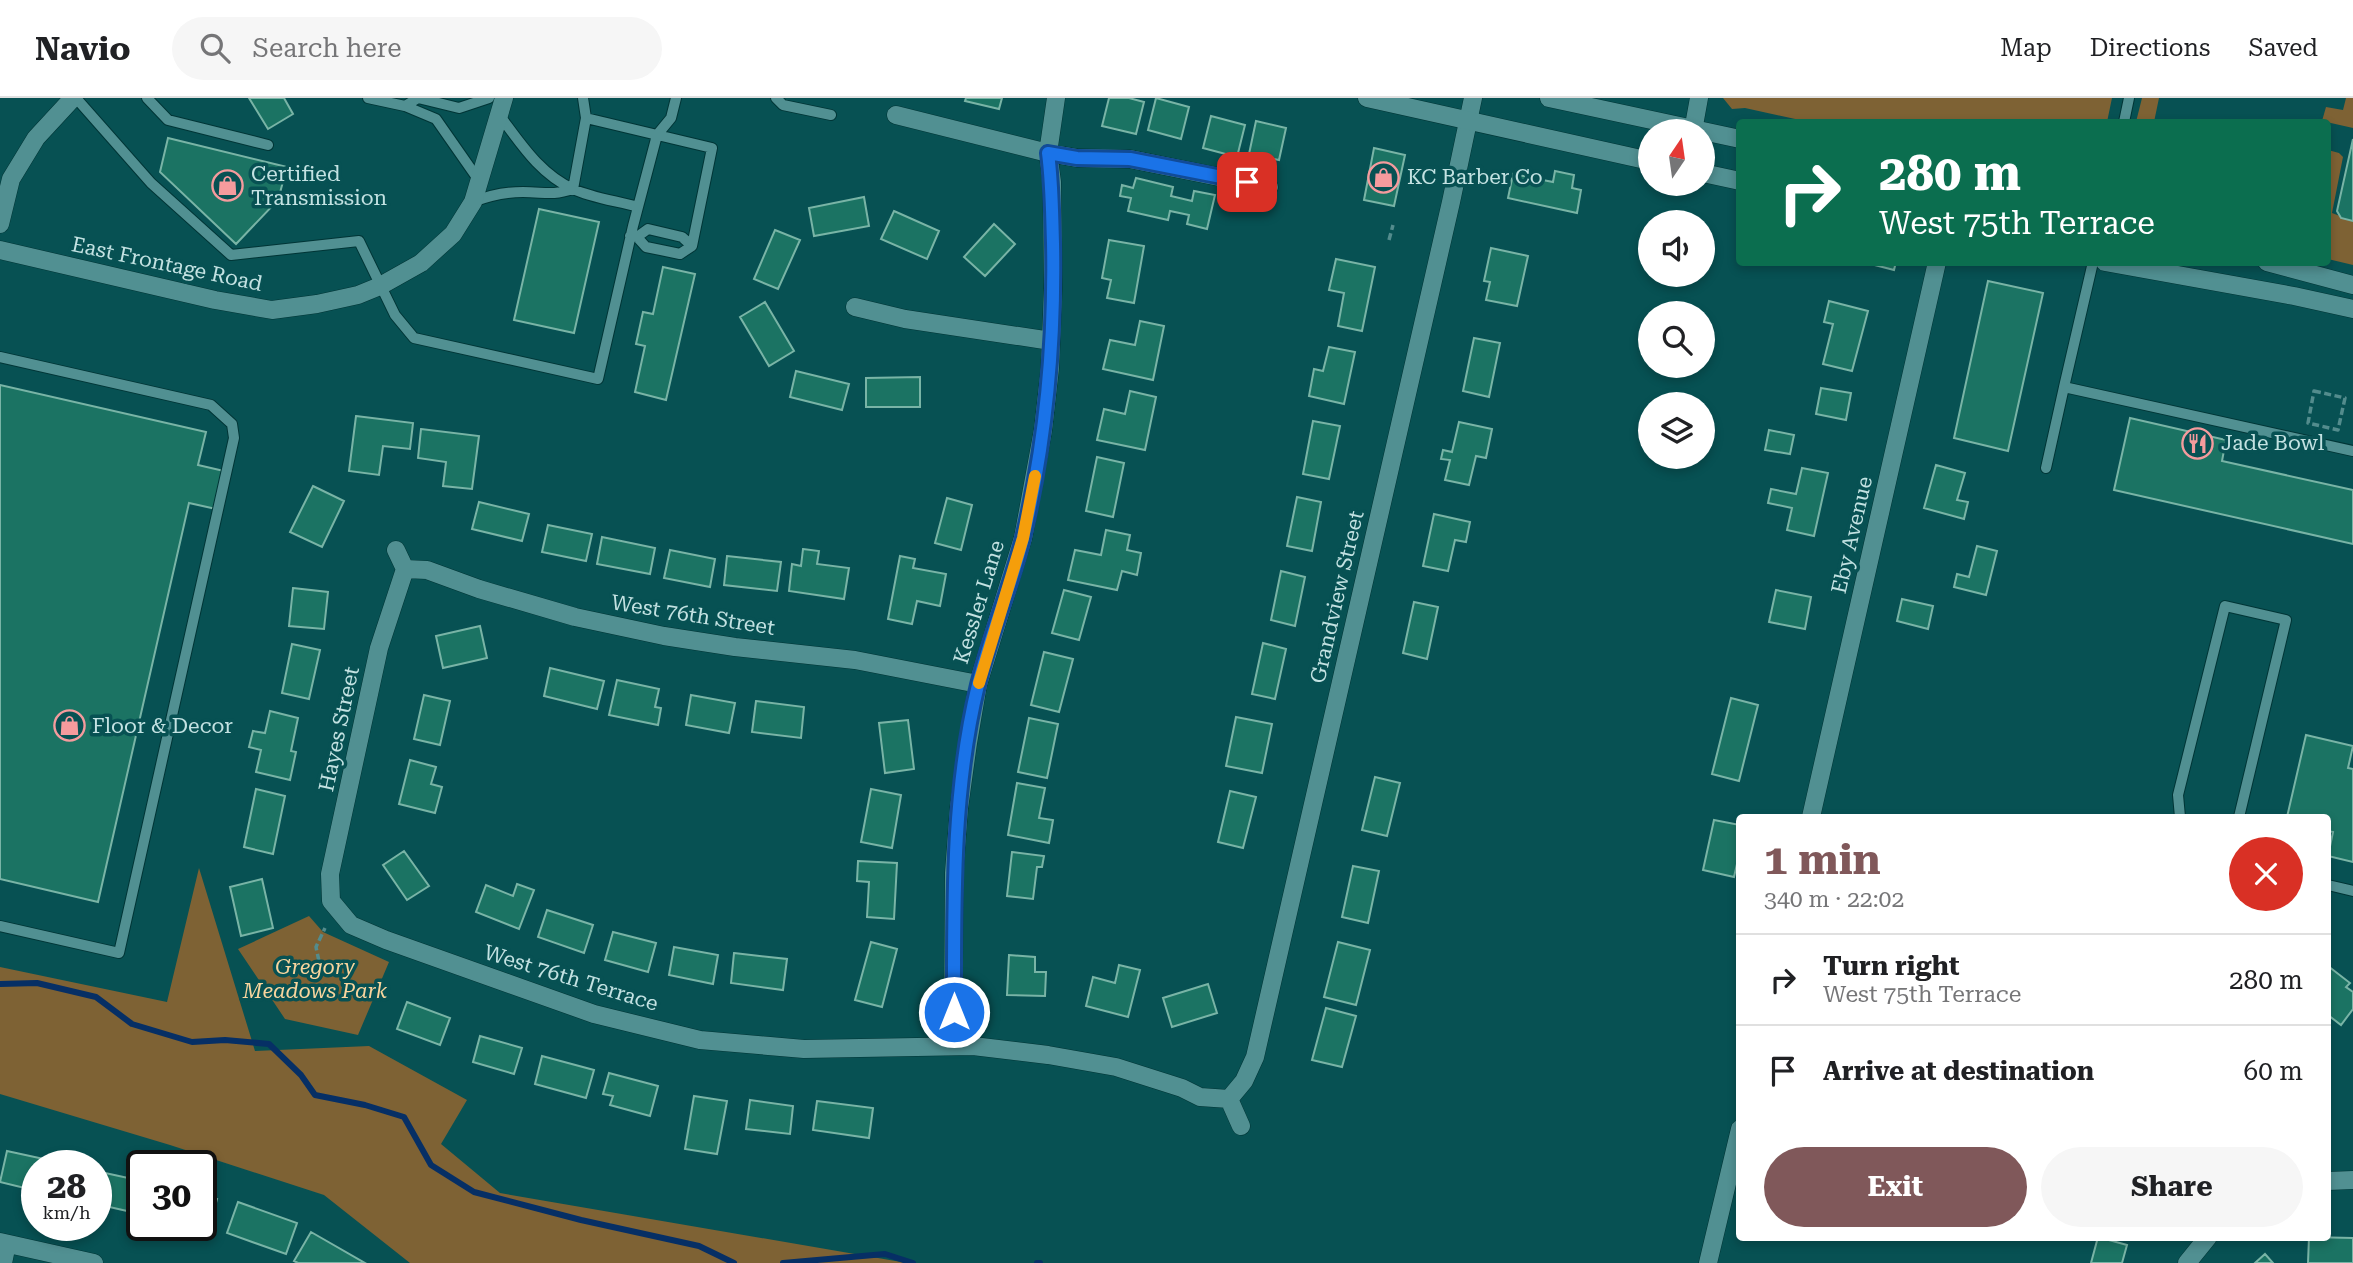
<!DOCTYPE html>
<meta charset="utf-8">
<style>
:root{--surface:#fff;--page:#f6f6f6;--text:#202124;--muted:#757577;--line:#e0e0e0;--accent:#80585a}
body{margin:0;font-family:"Roboto Serif",serif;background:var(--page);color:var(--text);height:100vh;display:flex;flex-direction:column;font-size:26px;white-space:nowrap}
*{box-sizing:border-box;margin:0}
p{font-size:23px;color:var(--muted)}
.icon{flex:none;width:38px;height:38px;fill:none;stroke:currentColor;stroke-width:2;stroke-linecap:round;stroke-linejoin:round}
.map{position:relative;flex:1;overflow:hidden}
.sheet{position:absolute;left:1736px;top:716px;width:595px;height:427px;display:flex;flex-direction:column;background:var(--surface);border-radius:7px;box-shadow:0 4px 10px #0003}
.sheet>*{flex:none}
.top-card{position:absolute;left:1736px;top:21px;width:595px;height:147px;border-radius:7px;box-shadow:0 4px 10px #0003;background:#0b6e4f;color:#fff;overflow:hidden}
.needle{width:46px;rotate:13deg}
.tools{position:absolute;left:1638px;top:21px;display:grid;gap:14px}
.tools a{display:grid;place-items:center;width:77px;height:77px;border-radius:50%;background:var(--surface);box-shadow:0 4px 10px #0003;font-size:35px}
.speed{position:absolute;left:21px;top:1052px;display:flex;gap:14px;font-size:35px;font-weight:700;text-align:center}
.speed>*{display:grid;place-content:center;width:91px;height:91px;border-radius:50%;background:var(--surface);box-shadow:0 4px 10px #0003;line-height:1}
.speed small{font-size:18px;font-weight:400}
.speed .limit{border:4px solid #111;border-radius:10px;background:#fff;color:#111}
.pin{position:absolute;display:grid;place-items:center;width:60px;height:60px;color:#fff;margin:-30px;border-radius:14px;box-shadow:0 4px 10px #0006}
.me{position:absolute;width:77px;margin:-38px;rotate:0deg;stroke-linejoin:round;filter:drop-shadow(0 0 5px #0008)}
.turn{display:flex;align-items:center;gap:24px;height:147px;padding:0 28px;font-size:32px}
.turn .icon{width:91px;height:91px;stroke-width:2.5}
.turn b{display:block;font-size:49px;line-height:60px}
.round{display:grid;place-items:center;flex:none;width:74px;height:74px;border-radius:37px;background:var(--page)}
.overview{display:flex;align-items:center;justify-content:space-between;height:119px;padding:0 28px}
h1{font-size:42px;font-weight:700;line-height:52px;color:var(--accent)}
.action{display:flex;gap:14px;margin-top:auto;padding:14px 28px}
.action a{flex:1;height:80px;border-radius:42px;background:var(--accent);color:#fff;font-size:28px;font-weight:700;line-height:80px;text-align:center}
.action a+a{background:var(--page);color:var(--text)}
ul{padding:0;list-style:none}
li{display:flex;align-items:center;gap:21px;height:91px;padding:0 28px;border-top:2px solid var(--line)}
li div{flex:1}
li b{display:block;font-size:26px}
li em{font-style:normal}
header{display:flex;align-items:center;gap:42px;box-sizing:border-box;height:98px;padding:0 35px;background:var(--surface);border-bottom:2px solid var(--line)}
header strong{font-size:33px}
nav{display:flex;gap:38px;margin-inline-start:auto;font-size:24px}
.search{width:490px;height:63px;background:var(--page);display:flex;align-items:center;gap:18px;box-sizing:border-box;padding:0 24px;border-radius:38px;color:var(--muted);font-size:26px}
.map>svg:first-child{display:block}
</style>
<header>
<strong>Navio</strong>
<div class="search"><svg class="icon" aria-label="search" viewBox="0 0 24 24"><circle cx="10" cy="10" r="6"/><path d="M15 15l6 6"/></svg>Search here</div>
<nav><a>Map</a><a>Directions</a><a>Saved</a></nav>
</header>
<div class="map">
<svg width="2353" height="1165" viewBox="0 0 2353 1165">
<rect width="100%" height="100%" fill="#075153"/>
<path fill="#7e6234" d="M 1723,0 L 2112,0 L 2107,24 L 1809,24 L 1745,10 L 1732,11 Z
M 2142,0 L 2159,0 L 2154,24 L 2136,24 Z
M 2346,0 L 2353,0 L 2353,30 L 2322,23 L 2326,9 L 2343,12 Z
M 2328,52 L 2339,55 L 2343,59 L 2332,115 L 2353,123 L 2353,167 L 2328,161 Z
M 199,770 L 255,953 L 369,948 L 467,1002 L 441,1046 L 500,1095 L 907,1165 L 410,1165 L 324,1097 L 170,1047 L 0,996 L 0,869 L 167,904 Z
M 309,818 L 323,834 L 389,864 L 358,937 L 285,921 L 238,851 Z"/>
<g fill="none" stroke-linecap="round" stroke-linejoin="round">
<path stroke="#062f65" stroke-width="6" d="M 0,886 L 37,885 L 96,899 L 132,926 L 192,944 L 225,942 L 269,946 L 301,977 L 315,997 L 365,1007 L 404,1019 L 431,1067 L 474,1094 L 581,1122 L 699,1148 L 734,1165
M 783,1165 L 885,1156 L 913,1165
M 1037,1165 L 1040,1165"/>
</g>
<path fill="#1b7363" stroke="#79b4a6" stroke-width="2" d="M 249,0 L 284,0 L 293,16 L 268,31 Z
M 966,0 L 1002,0 L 999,11 L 965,3 Z
M 1109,0 L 1129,0 L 1144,4 L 1136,36 L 1102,28 Z
M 1156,0 L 1189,9 L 1181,41 L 1148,32 Z
M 1211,18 L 1245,27 L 1237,59 L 1203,50 Z
M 1256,23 L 1286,30 L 1279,62 L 1249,56 Z
M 168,40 L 287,69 L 278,102 L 236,146 L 160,74 Z
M 2353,41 L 2353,123 L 2341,120 L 2337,113 Z
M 1374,50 L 1405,57 L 1394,108 L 1364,102 Z
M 1555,73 L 1574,77 L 1572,90 L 1581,92 L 1577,115 L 1508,100 L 1513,76 L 1553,84 Z
M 1136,80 L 1173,89 L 1171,98 L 1192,103 L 1194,93 L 1215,97 L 1207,131 L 1187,126 L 1189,117 L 1170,113 L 1168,122 L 1128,113 L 1131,100 L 1120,98 L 1122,87 L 1133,90 Z
M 864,99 L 869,128 L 814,138 L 809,110 Z
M 539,111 L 599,124 L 574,235 L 514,222 Z
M 894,113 L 939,133 L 927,161 L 881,141 Z
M 994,126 L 1015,146 L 985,178 L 964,159 Z
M 775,132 L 800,142 L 778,191 L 754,181 Z
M 1109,142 L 1144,148 L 1134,205 L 1107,200 L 1111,182 L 1102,180 Z
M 1491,150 L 1528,158 L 1517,208 L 1486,202 L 1490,184 L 1484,183 Z
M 1336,161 L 1375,169 L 1362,233 L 1338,228 L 1344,195 L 1329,192 Z
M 1863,164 L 1896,164 L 1894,172 Z
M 663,169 L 695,176 L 666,302 L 635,294 L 645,248 L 636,246 L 643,214 L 653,216 Z
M 1988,183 L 2043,195 L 2008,353 L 1954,340 Z
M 1829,203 L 1868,213 L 1852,273 L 1823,266 L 1833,226 L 1824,224 Z
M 765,204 L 794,253 L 769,268 L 740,219 Z
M 1140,223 L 1164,228 L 1153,282 L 1103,271 L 1110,242 L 1135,247 Z
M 1474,240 L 1500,245 L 1489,299 L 1463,293 Z
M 1329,249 L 1355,254 L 1344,306 L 1309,298 L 1314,271 L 1323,273 Z
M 796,273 L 849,286 L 842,312 L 790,299 Z
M 920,279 L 920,309 L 866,309 L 866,280 Z
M 0,287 L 206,334 L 198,367 L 224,373 L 216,411 L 189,405 L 98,804 L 0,781 Z
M 1821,290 L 1851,295 L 1846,322 L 1816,316 Z
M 1130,293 L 1156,299 L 1145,352 L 1097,342 L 1104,311 L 1125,316 Z
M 356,318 L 413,325 L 410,351 L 383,348 L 379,377 L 349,373 Z
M 2130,320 L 2226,342 L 2222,363 L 2353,392 L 2353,446 L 2114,392 Z
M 1313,323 L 1340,328 L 1329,381 L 1303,376 Z
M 1459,324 L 1492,331 L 1486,360 L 1476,358 L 1469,387 L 1445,382 L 1450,362 L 1441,361 L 1443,352 L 1452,354 Z
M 421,331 L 479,338 L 472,391 L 443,388 L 446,364 L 418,360 Z
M 1769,332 L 1794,337 L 1790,356 L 1765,352 Z
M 1097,359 L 1124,365 L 1113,419 L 1086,413 Z
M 1936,367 L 1965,375 L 1957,402 L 1968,404 L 1964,421 L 1924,410 Z
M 1802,370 L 1828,375 L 1814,438 L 1787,432 L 1792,410 L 1768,405 L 1771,391 L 1796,396 Z
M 313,388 L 344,403 L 322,449 L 290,434 Z
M 1297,399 L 1321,404 L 1312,453 L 1287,448 Z
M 947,400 L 972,407 L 961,452 L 935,445 Z
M 479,404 L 529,416 L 522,443 L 472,431 Z
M 1434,416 L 1470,424 L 1466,444 L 1455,442 L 1448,473 L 1423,468 Z
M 548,427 L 592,436 L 586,463 L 542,454 Z
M 1106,432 L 1130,437 L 1127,452 L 1141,455 L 1137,477 L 1122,473 L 1117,492 L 1068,482 L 1075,452 L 1101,457 Z
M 602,439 L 655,450 L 650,476 L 597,466 Z
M 1977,448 L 1997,453 L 1986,497 L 1954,489 L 1957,476 L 1969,479 Z
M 803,451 L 819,453 L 817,466 L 849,470 L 844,501 L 789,493 L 792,466 L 801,468 Z
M 670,452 L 715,461 L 710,489 L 664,480 Z
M 727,458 L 781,464 L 777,493 L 724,487 Z
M 900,458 L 915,461 L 913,470 L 946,476 L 940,508 L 917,503 L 912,526 L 888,521 Z
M 1281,473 L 1305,479 L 1295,528 L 1271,522 Z
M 293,490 L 328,494 L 324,531 L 289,528 Z
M 1064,492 L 1091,499 L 1079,542 L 1052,535 Z
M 1776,492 L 1811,499 L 1805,531 L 1769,524 Z
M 1902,501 L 1933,508 L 1928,531 L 1897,523 Z
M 1414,504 L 1438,509 L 1427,561 L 1403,555 Z
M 480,528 L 487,560 L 443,570 L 436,538 Z
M 1263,545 L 1286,551 L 1275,601 L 1252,596 Z
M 292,546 L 320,552 L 309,601 L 282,595 Z
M 1044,554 L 1073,561 L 1059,614 L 1031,607 Z
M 550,570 L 604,583 L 597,611 L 544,598 Z
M 617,582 L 659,591 L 655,609 L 661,610 L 658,627 L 609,617 Z
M 424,597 L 450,603 L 440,647 L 414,641 Z
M 691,597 L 735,605 L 729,635 L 686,627 Z
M 1731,600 L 1758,607 L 1739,683 L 1712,676 Z
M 756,603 L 804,609 L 801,640 L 752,634 Z
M 270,613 L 298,620 L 291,653 L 296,654 L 290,682 L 256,674 L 261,652 L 249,649 L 253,633 L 265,635 Z
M 1236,619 L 1272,626 L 1262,675 L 1226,668 Z
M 1029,620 L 1058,626 L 1047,680 L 1018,674 Z
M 908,622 L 914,671 L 885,675 L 879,625 Z
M 2306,637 L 2353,648 L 2348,670 L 2353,671 L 2353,764 L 2328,758 L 2333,734 L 2328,733 L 2328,719 L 2287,719 Z
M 410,662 L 436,669 L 431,686 L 442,689 L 435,715 L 399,706 Z
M 1375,679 L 1400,685 L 1387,738 L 1362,732 Z
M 1017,685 L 1045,690 L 1039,720 L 1053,722 L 1049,745 L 1008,737 Z
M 256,691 L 285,698 L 273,756 L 244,749 Z
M 871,691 L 901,697 L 892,750 L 861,744 Z
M 1230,693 L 1256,699 L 1243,750 L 1218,744 Z
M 1714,722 L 1740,727 L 1740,753 L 1734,779 L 1703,772 Z
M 404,753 L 429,788 L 407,802 L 383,767 Z
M 1012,754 L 1044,758 L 1042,769 L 1037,769 L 1033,801 L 1007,798 Z
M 858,763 L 897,765 L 894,821 L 867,819 L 869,784 L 857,783 Z
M 1353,768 L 1379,773 L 1368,825 L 1342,819 Z
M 262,781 L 273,830 L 241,838 L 230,789 Z
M 517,786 L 534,792 L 519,831 L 476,814 L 486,787 L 513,798 Z
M 547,812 L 593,827 L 584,855 L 538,839 Z
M 613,834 L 656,845 L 648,874 L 605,862 Z
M 871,844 L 897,851 L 882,909 L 855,902 Z
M 1338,844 L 1370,852 L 1356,907 L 1324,899 Z
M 674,849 L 718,857 L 713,886 L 669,877 Z
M 734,855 L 787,861 L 783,892 L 731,885 Z
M 1009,857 L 1035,859 L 1035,874 L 1046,874 L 1045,898 L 1007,897 Z
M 1119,867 L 1140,872 L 1128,919 L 1086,908 L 1093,879 L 1115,885 Z
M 2328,868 L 2350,885 L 2346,889 L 2353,894 L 2353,911 L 2341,927 L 2328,917 Z
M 1208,886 L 1217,915 L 1172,929 L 1163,900 Z
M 407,904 L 450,920 L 440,947 L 397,931 Z
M 1326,910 L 1356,918 L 1342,969 L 1312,962 Z
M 480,938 L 522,950 L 514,976 L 473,964 Z
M 542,958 L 594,972 L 586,1000 L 535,986 Z
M 609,975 L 658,988 L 650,1018 L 610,1007 L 613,998 L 603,996 Z
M 694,998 L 727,1003 L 717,1056 L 685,1051 Z
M 750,1002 L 793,1008 L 790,1036 L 746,1031 Z
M 817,1003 L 873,1010 L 869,1040 L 813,1032 Z
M 7,1053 L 67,1066 L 67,1068 L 37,1068 L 37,1093 L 0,1084 Z
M 96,1073 L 142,1083 L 136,1115 L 96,1106 Z
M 201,1097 L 217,1101 L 209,1132 L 187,1127 L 201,1127 Z
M 238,1104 L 297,1125 L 286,1156 L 227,1135 Z
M 311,1134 L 365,1165 L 298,1165 L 294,1163 Z
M 2098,1139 L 2127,1147 L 2122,1165 L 2091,1165 Z
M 2309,1139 L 2353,1140 L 2353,1165 L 2308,1165 Z
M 2265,1156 L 2273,1165 L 2255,1165 Z"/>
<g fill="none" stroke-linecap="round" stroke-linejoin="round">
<defs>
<path id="lane" d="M 76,0 L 151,85 L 231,157 L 359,143 L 395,217 L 414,240 L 598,281 L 633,128 L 657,37 L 671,20 L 676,0
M 147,0 L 168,22 L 268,47
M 368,0 L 405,8 L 436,21 L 480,84
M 583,0 L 586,20
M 776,0 L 783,7 L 831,17
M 405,8 L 418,0 L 459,10 L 489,0
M 500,18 C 521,46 540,76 573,91 C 592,100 617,103 638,109
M 2124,24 L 2129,0
M 573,91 L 586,20 L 712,50 L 692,148 L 680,156 L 646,149 L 637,139 L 630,138
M 473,104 C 490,97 505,94 523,94 C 545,94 551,98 573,91
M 637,139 L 648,131 L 682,139 L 692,148
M 2093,164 L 2064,289 L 2353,353
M 0,259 L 211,307 L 232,326 L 234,340 L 119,855 L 0,828
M 2046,370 L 2064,289
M 2180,719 L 2178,697 L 2225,508 L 2286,522 L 2239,719
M 2328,787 L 2353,793"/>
<path id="street" d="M 896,17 L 1048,55 L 1077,60 L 1130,61 L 1269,89
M 1693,33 L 1699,0
M 0,126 L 11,81 L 36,40 L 73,0
M 855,209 L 905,221 L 1051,243
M 396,452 L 405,471
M 405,471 L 379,550 L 330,776 L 331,803 L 351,827 L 386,842 L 594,916 L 700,942 L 804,951 L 973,948 L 1048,957 L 1116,969 L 1182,990 L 1200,999 L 1229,1001
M 405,471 L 427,472 L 479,491 L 575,519 L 664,538 L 735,549 L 855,562 L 978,586
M 1811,719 L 1937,164
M 953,947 L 954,775 L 959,710 L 968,645 L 978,586 L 1023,440 L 1043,332 L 1050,270 L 1053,190 L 1052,84 L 1048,55 L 1056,0
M 1229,1001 L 1244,983 L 1255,959 L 1451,104 L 1473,0
M 1229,1001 L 1241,1028
M 2328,1083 L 2353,1082
M 0,1144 L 94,1165
M 3,1165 L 7,1146
M 1708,1165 L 1740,1031
M 2187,1165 L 2208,1139"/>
<path id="secondary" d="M 1367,0 L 1650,63
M 1549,0 L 1740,41
M 1703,75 L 1740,83
M 0,152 L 215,202 L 272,212 L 317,206 L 358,197 L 380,188 L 421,165 L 453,136 L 473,104 L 504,0
M 2105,164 L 2294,198 L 2353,211
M 2267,164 L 2353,187"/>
</defs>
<use href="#lane" stroke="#003536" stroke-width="12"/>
<use href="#street" stroke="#003536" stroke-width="19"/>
<use href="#secondary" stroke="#003536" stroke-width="19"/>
<path stroke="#538c8d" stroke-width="3.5" stroke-dasharray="7 3.5" stroke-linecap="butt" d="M 1389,142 L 1393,127
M 2314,293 L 2345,300 L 2338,332 L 2308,325 Z
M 321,873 L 316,849 L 325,830"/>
<use href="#lane" stroke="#519092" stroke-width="10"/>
<use href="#street" stroke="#519092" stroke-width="18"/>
<use href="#secondary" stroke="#519092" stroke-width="18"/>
</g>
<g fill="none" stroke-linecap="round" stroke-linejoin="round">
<defs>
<path id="route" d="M 954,914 C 954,805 952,693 978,587 C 990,537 1011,489 1023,440 C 1046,343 1055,244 1053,145 C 1052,115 1052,85 1048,55 L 1077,60 L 1130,61 L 1247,84"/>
</defs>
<use href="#route" stroke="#114b97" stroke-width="18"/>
<use href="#route" stroke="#1a73e8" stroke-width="12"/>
<path stroke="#f59e0b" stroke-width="12" d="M 979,585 L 1023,440 L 1035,378"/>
</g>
<defs>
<symbol id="shop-ring" viewBox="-11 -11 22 22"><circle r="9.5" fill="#075153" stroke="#f59b9d" stroke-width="1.5"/><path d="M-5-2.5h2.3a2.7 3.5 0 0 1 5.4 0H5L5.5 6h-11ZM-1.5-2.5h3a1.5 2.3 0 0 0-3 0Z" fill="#f59b9d"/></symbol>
<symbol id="restaurant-ring" viewBox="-11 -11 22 22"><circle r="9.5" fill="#075153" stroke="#f59b9d" stroke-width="1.5"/><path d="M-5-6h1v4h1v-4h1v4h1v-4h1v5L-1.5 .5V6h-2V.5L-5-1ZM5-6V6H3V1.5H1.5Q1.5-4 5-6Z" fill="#f59b9d"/></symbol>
</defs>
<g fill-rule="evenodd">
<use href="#shop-ring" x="1366" y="62" width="35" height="35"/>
<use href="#shop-ring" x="210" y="70" width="35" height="35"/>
<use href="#restaurant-ring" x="2180" y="328" width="35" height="35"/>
<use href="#shop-ring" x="52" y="610" width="35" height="35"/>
</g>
<g text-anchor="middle" stroke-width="7" stroke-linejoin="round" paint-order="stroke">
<g font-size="21" fill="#c3e2e2" stroke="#075153" text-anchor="start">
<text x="251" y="83">Certified<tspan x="251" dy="24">Transmission</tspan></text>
<text x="1407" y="86">KC Barber Co</text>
<text x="2221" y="352">Jade Bowl</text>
<text x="92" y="635">Floor &amp; Decor</text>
</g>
<g font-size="21" fill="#c3e2e2" stroke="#075153">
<text transform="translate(167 166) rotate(12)" y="7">East Frontage Road</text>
<text transform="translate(1852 437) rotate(-77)" y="7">Eby Avenue</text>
<text transform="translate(1337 499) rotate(-77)" y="7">Grandview Street</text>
<text transform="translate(979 504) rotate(-73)" y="7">Kessler Lane</text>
<text transform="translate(693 517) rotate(9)" y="7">West 76th Street</text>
<text transform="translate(339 631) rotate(-78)" y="7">Hayes Street</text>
<text transform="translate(571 880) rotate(17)" y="7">West 76th Terrace</text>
</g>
<g font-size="21" font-style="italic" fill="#f9d59e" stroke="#075153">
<text x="315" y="876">Gregory<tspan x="315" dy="24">Meadows Park</tspan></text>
</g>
</g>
</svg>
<div class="tools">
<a><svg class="needle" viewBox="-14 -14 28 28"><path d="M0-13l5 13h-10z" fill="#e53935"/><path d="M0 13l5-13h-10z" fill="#757577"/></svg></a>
<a><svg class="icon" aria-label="sound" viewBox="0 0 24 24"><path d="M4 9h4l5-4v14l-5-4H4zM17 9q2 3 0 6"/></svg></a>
<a><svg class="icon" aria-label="search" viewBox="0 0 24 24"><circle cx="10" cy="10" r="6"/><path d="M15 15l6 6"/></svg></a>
<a><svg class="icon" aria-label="layers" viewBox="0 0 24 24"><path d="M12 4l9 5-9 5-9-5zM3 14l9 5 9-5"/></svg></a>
</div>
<div class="speed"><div>28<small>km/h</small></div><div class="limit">30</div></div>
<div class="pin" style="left:1247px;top:84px;background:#d93025"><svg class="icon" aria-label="arrive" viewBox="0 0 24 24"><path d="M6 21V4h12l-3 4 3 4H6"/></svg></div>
<svg class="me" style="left:954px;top:914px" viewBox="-20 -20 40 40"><circle r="17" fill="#1a73e8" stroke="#fff" stroke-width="3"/><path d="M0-11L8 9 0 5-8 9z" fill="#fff"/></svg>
<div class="top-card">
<div class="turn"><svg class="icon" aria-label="right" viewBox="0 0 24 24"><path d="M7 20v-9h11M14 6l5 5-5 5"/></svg><div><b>280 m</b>West 75th Terrace</div></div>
</div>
<section class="sheet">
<div class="overview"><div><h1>1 min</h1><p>340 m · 22:02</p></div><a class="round" style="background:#d93025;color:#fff"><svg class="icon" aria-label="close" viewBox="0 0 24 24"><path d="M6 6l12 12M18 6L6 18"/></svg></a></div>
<ul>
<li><svg class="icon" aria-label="right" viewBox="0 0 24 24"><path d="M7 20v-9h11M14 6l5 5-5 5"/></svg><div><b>Turn right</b><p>West 75th Terrace</p></div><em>280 m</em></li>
<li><svg class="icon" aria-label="arrive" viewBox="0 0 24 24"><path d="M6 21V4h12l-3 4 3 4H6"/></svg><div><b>Arrive at destination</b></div><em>60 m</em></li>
</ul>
<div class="action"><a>Exit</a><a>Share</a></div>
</section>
</div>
